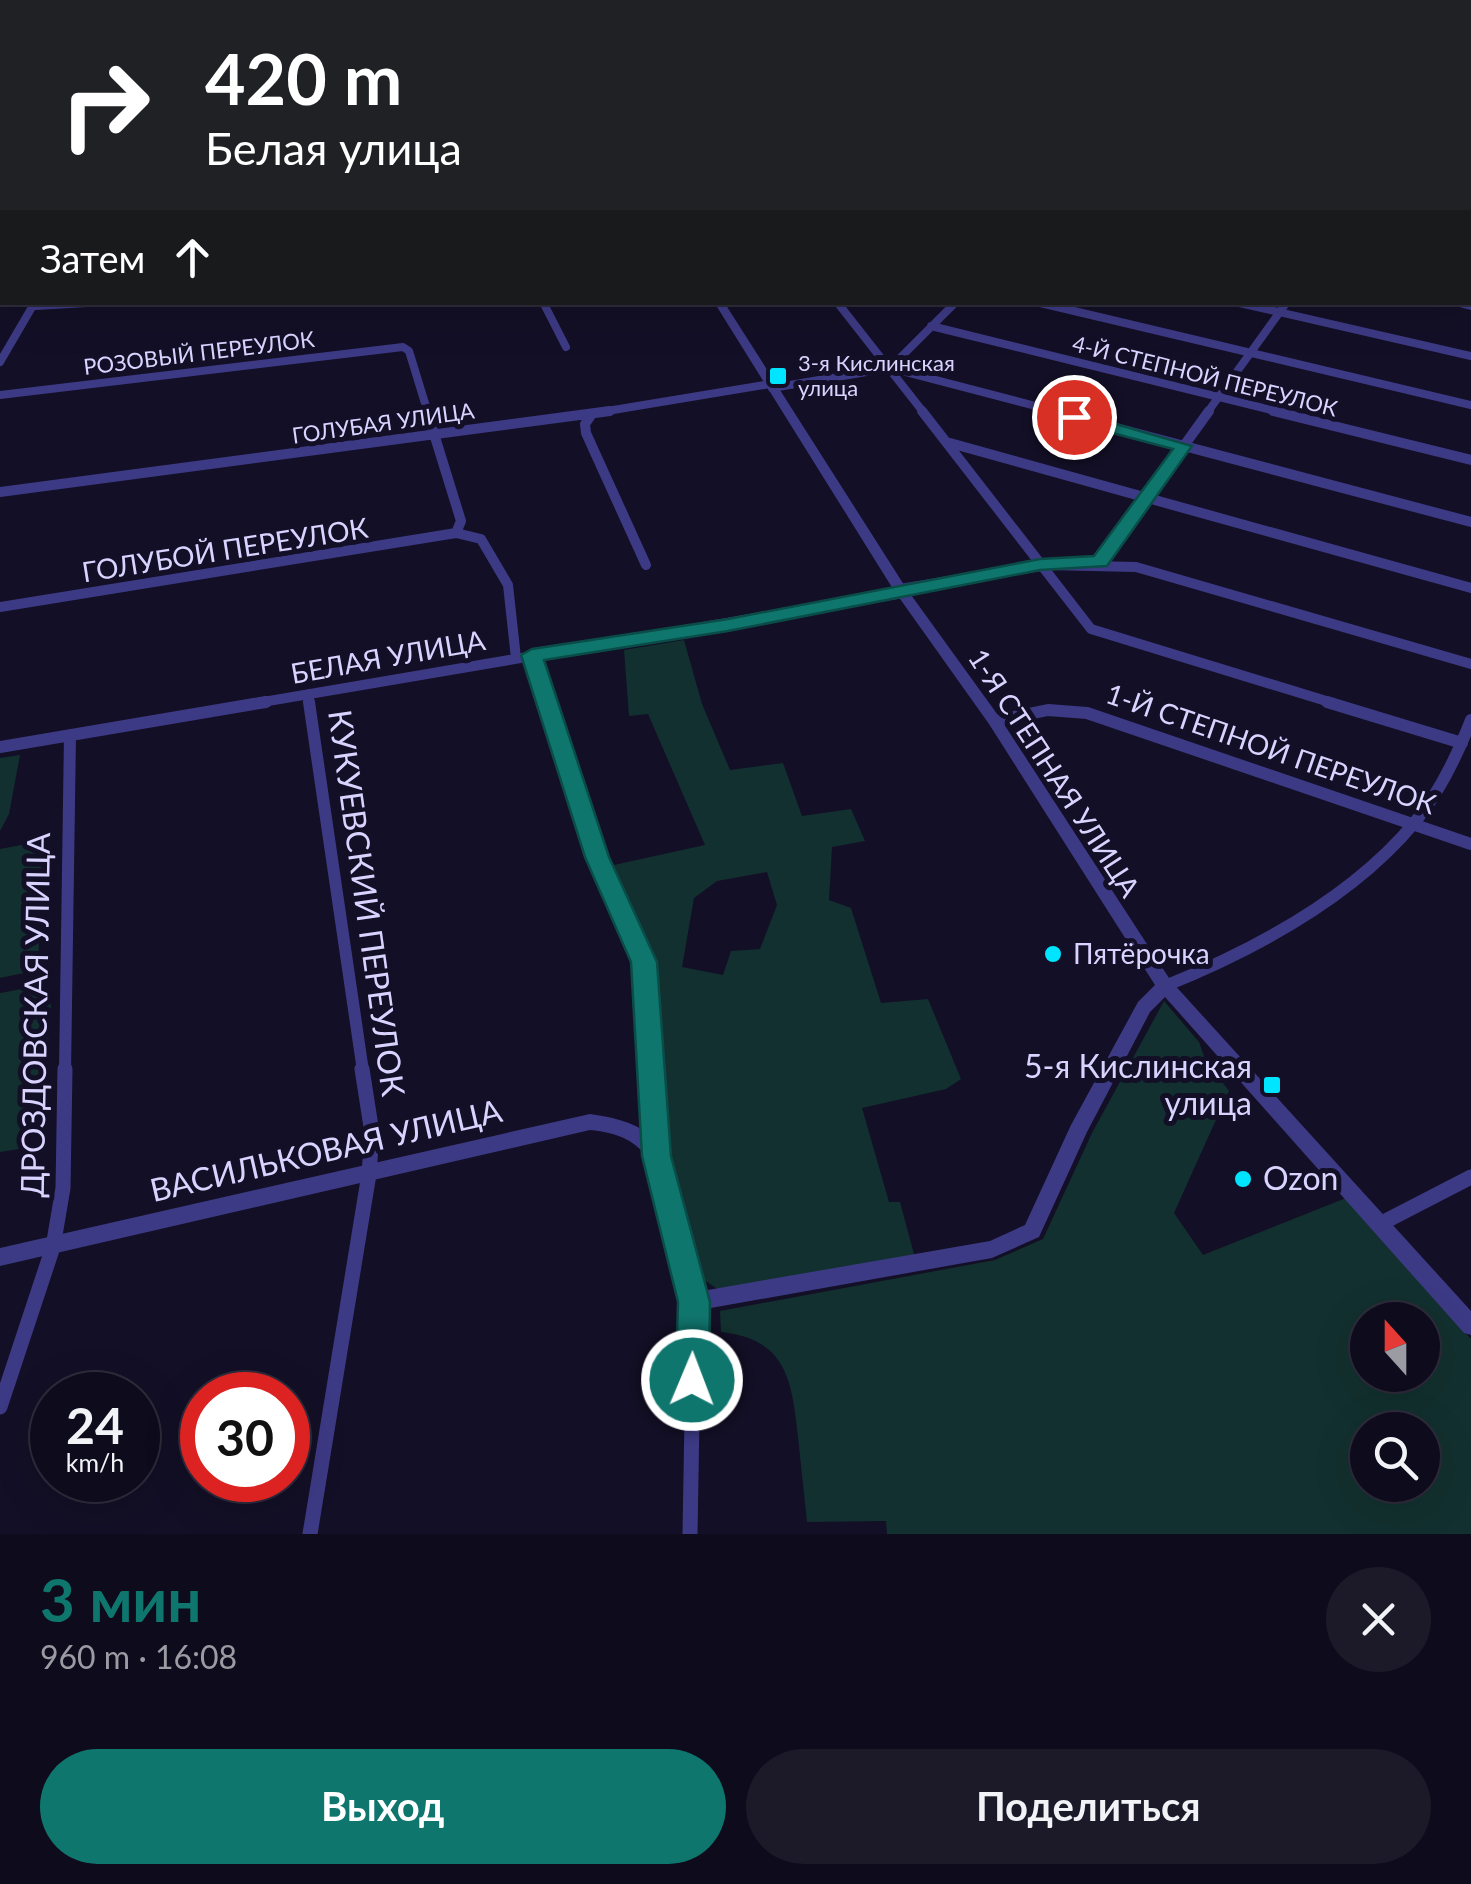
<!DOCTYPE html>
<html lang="ru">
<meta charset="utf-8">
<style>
:root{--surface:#0e0b1c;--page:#1c1929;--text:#f1f3f6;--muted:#9b9ba3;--line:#2e2b3b;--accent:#0f766e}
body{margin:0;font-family:Lato,sans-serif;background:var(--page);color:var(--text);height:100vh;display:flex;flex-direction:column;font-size:38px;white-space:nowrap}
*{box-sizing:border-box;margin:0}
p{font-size:32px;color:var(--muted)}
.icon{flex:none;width:55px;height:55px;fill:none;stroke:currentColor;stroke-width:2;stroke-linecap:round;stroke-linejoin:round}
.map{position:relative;height:1534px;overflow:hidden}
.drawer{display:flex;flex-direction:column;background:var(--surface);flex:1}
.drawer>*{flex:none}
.guide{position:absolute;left:0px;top:0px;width:1472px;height:305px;box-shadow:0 10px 40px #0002,0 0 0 2px var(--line);background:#202124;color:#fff;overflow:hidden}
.needle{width:65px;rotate:339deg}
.tools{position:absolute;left:1350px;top:1302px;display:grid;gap:20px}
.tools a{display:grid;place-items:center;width:90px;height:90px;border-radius:50%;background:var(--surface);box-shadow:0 10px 40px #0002,0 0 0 2px var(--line);font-size:50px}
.speed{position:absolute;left:30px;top:1372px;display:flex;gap:20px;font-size:50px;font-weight:700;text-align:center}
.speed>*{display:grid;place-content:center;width:130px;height:130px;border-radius:50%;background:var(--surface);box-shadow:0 10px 40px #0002,0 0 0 2px var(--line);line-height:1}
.speed small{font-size:25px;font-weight:400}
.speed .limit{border:15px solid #d22;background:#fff;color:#111}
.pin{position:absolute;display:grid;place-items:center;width:85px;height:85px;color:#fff;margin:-42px;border:5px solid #fff;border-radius:50%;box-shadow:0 2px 10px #0007}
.me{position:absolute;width:110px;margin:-55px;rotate:1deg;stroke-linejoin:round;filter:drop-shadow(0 0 8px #0008)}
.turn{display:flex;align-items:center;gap:35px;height:210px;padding:0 40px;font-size:45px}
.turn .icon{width:130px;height:130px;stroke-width:2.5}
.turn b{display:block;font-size:70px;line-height:85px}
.then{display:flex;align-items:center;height:95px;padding:0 40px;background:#0003;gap:20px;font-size:38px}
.round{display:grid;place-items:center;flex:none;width:105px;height:105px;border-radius:52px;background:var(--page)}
.headline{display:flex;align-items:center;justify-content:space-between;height:170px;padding:0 40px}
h1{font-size:60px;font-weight:700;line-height:75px;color:var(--accent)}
.button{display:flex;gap:20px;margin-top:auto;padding:20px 40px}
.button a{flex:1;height:115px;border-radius:60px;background:var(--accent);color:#fff;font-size:40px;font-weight:700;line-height:115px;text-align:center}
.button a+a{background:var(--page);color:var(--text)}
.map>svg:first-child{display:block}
</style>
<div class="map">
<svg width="1471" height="1534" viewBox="0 0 1471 1534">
<rect width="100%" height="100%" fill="#130f26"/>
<path fill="#12302f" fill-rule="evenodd" d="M 684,640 L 702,704 L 730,770 L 783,763 L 802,816 L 851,809 L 865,841 L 832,847 L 829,900 L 851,908 L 881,1003 L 928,999 L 961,1079 L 946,1089 L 862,1108 L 889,1202 L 900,1202 L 915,1258 L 720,1291 L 697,1275 L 670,1168 L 654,963 L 614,865 L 705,845 L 648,714 L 629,716 L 624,650 ZM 767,872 L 777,905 L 760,949 L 731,951 L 723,975 L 682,967 L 694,898 L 717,881 Z
M 20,755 L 9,814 L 0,831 L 0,758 Z
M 42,841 L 38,970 L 0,978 L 0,849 Z
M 44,985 L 51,1005 L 41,1127 L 28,1133 L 25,1148 L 0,1152 L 0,993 Z
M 1164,1001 L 1199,1042 L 1205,1059 L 1229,1091 L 1174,1213 L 1203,1255 L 1346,1198 L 1471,1339 L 1471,1534 L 887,1534 L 886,1521 L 807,1522 C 804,1494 801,1465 798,1437 C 792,1381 787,1339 721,1332 L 720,1311 L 995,1260 L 1043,1239 L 1092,1133 ZM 1368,1320 L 1422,1320 L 1422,1375 L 1368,1375 ZM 1368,1430 L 1422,1430 L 1422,1485 L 1368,1485 Z"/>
<path fill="#433a66" stroke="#5a527e" stroke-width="2.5" d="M 467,0 L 491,0 L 491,2 L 468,2 Z"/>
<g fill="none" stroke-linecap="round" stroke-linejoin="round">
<path stroke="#3d3a85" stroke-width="6" d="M 1343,0 L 1360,2"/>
<path stroke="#3d3a85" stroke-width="8" d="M 543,302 L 566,347
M 837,302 L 924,413
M 1036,302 L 1471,405
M 1235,302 L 1471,356
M 36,306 L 104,302
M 931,326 L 1284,413
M 0,362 L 35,302
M 890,368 L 1062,413
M 772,388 L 890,368 L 956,302
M 0,395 L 403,347 L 409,351 L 428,413
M 595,413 L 770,384
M 1207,413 L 1287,302"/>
<path stroke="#3d3a85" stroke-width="10" d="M 427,411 L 461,521 L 456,533 L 481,539 L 508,585 L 516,658
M 922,411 L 1091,629 L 1336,704
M 1052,411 L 1471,522
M 1273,411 L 1471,460
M 592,414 L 585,424 L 586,433 L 646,565
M 950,443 L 1471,588
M 0,492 L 610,411
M 1100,562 L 1209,411
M 900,589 L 1047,565 L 1136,567 L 1471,664
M 0,607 L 456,533
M 532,655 L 548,704
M 309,694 L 309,704
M 251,704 L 903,593"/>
<path stroke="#3d3a85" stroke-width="12" d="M 309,702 L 363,1071
M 547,702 L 597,857 L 644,962 L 651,1071
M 1327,702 L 1462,743
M 995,721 L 1048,710 L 1087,713 L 1471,844
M 0,747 L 266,702
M 1165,986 C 1254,950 1353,897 1415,822 C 1440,792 1457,756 1471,720
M 65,1071 L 70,735"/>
<path stroke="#3d3a85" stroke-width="15" d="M 651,1069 L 656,1156
M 1380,1224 L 1471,1177
M 0,1407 L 53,1247 L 63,1188 L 65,1069
M 310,1534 L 369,1174 L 372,1133 L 362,1069
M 690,1534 L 694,1302"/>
<path fill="#3d3a85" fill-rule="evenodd" d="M 719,0 L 729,0 L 731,2 L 722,2 Z
M 1470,152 L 1471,152 L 1471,158 L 1470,158 Z
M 714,302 L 724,302 L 906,588 L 1000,718 L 1171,981 L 1471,1311 L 1471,1335 L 1464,1333 L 1165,997 L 1150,1012 L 1087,1132 L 1039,1237 L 992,1258 L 694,1311 L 687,1308 L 684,1302 C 676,1265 666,1176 641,1150 C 627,1136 609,1132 590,1130 L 0,1266 L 0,1248 L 590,1114 C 610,1117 633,1121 650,1135 C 685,1164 692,1248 702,1291 L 990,1241 L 1025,1225 L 1071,1125 L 1138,1002 L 1155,985 L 989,724 L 893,589 Z
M 1447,302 L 1471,304 L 1471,310 L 1448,304 Z"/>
<path fill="#c25bff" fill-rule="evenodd" d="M 2,41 L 2,47 L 0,48 L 0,42 Z"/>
</g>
<path fill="#0f766e" stroke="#0a4d48" stroke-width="2.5" d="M 1074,412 L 1192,446 L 1107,566 L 1040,570 L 728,631 L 544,660 L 609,857 L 657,962 L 671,1156 L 710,1302 L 709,1380 L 704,1390 L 692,1395 L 681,1390 L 676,1380 L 678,1302 L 642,1156 L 631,962 L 585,857 L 521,655 L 532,649 L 728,619 L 1040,559 L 1094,556 L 1173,449 L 1067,421 L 1067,413 Z"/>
<g fill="#00e5ff" stroke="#130f26" stroke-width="4">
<rect x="768" y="366" width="20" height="20" rx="5"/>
<circle cx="1053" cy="954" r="10"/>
<rect x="1262" y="1075" width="20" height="20" rx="5"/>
<circle cx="1243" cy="1179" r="10"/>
</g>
<g text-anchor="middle" stroke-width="10" stroke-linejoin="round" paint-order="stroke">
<g font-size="22" fill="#d9d4ff" stroke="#130f26">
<text transform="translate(199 353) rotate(-7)" y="8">РОЗОВЫЙ ПЕРЕУЛОК</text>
<text transform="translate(1205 376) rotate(14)" y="8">4-Й СТЕПНОЙ ПЕРЕУЛОК</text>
<text transform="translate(383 423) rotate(-8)" y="8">ГОЛУБАЯ УЛИЦА</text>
</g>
<g font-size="22" fill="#d9d4ff" stroke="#130f26" text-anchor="start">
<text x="798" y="371">3-я Кислинская<tspan x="798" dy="25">улица</tspan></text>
</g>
<g font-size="28" fill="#d9d4ff" stroke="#130f26">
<text transform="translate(225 550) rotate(-9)" y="10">ГОЛУБОЙ ПЕРЕУЛОК</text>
<text transform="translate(388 657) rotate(-10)" y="10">БЕЛАЯ УЛИЦА</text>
<text transform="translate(1271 749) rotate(19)" y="10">1-Й СТЕПНОЙ ПЕРЕУЛОК</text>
<text transform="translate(1054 773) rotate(57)" y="10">1-Я СТЕПНАЯ УЛИЦА</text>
</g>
<g font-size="28" fill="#d9d4ff" stroke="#130f26" text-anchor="start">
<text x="1073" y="964">Пятёрочка</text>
</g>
<g font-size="32" fill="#d9d4ff" stroke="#130f26">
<text transform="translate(366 903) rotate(82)" y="11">КУКУЕВСКИЙ ПЕРЕУЛОК</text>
<text transform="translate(36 1015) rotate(-89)" y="11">ДРОЗДОВСКАЯ УЛИЦА</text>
<text transform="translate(326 1151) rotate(-13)" y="11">ВАСИЛЬКОВАЯ УЛИЦА</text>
</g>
<g font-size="32" fill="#d9d4ff" stroke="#130f26" text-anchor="end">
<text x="1252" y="1078">5-я Кислинская<tspan x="1252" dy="37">улица</tspan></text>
<text x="1263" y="1190" text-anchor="start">Ozon</text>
</g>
</g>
</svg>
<div class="tools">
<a><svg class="needle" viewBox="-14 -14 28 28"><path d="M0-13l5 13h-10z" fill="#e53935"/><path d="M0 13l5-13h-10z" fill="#9b9ba3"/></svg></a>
<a><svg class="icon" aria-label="search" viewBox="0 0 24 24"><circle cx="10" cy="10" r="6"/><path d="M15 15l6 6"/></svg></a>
</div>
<div class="speed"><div>24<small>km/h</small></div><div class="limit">30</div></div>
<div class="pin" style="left:1074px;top:417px;background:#d93025"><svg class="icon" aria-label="arrive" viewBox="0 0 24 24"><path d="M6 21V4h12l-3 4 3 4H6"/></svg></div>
<svg class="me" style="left:692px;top:1380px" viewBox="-20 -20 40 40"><circle r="17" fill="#0f766e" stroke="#fff" stroke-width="3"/><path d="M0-11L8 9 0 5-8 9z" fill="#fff"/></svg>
<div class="guide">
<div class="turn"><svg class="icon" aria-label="right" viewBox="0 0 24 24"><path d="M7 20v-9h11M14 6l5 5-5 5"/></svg><div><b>420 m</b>Белая улица</div></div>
<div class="then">Затем<svg class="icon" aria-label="ahead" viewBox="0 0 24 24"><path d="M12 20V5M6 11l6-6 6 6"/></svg></div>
</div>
</div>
<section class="drawer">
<div class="headline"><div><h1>3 мин</h1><p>960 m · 16:08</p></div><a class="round"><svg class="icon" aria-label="close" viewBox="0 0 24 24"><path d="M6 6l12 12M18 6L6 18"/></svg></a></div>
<div class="button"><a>Выход</a><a>Поделиться</a></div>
</section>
